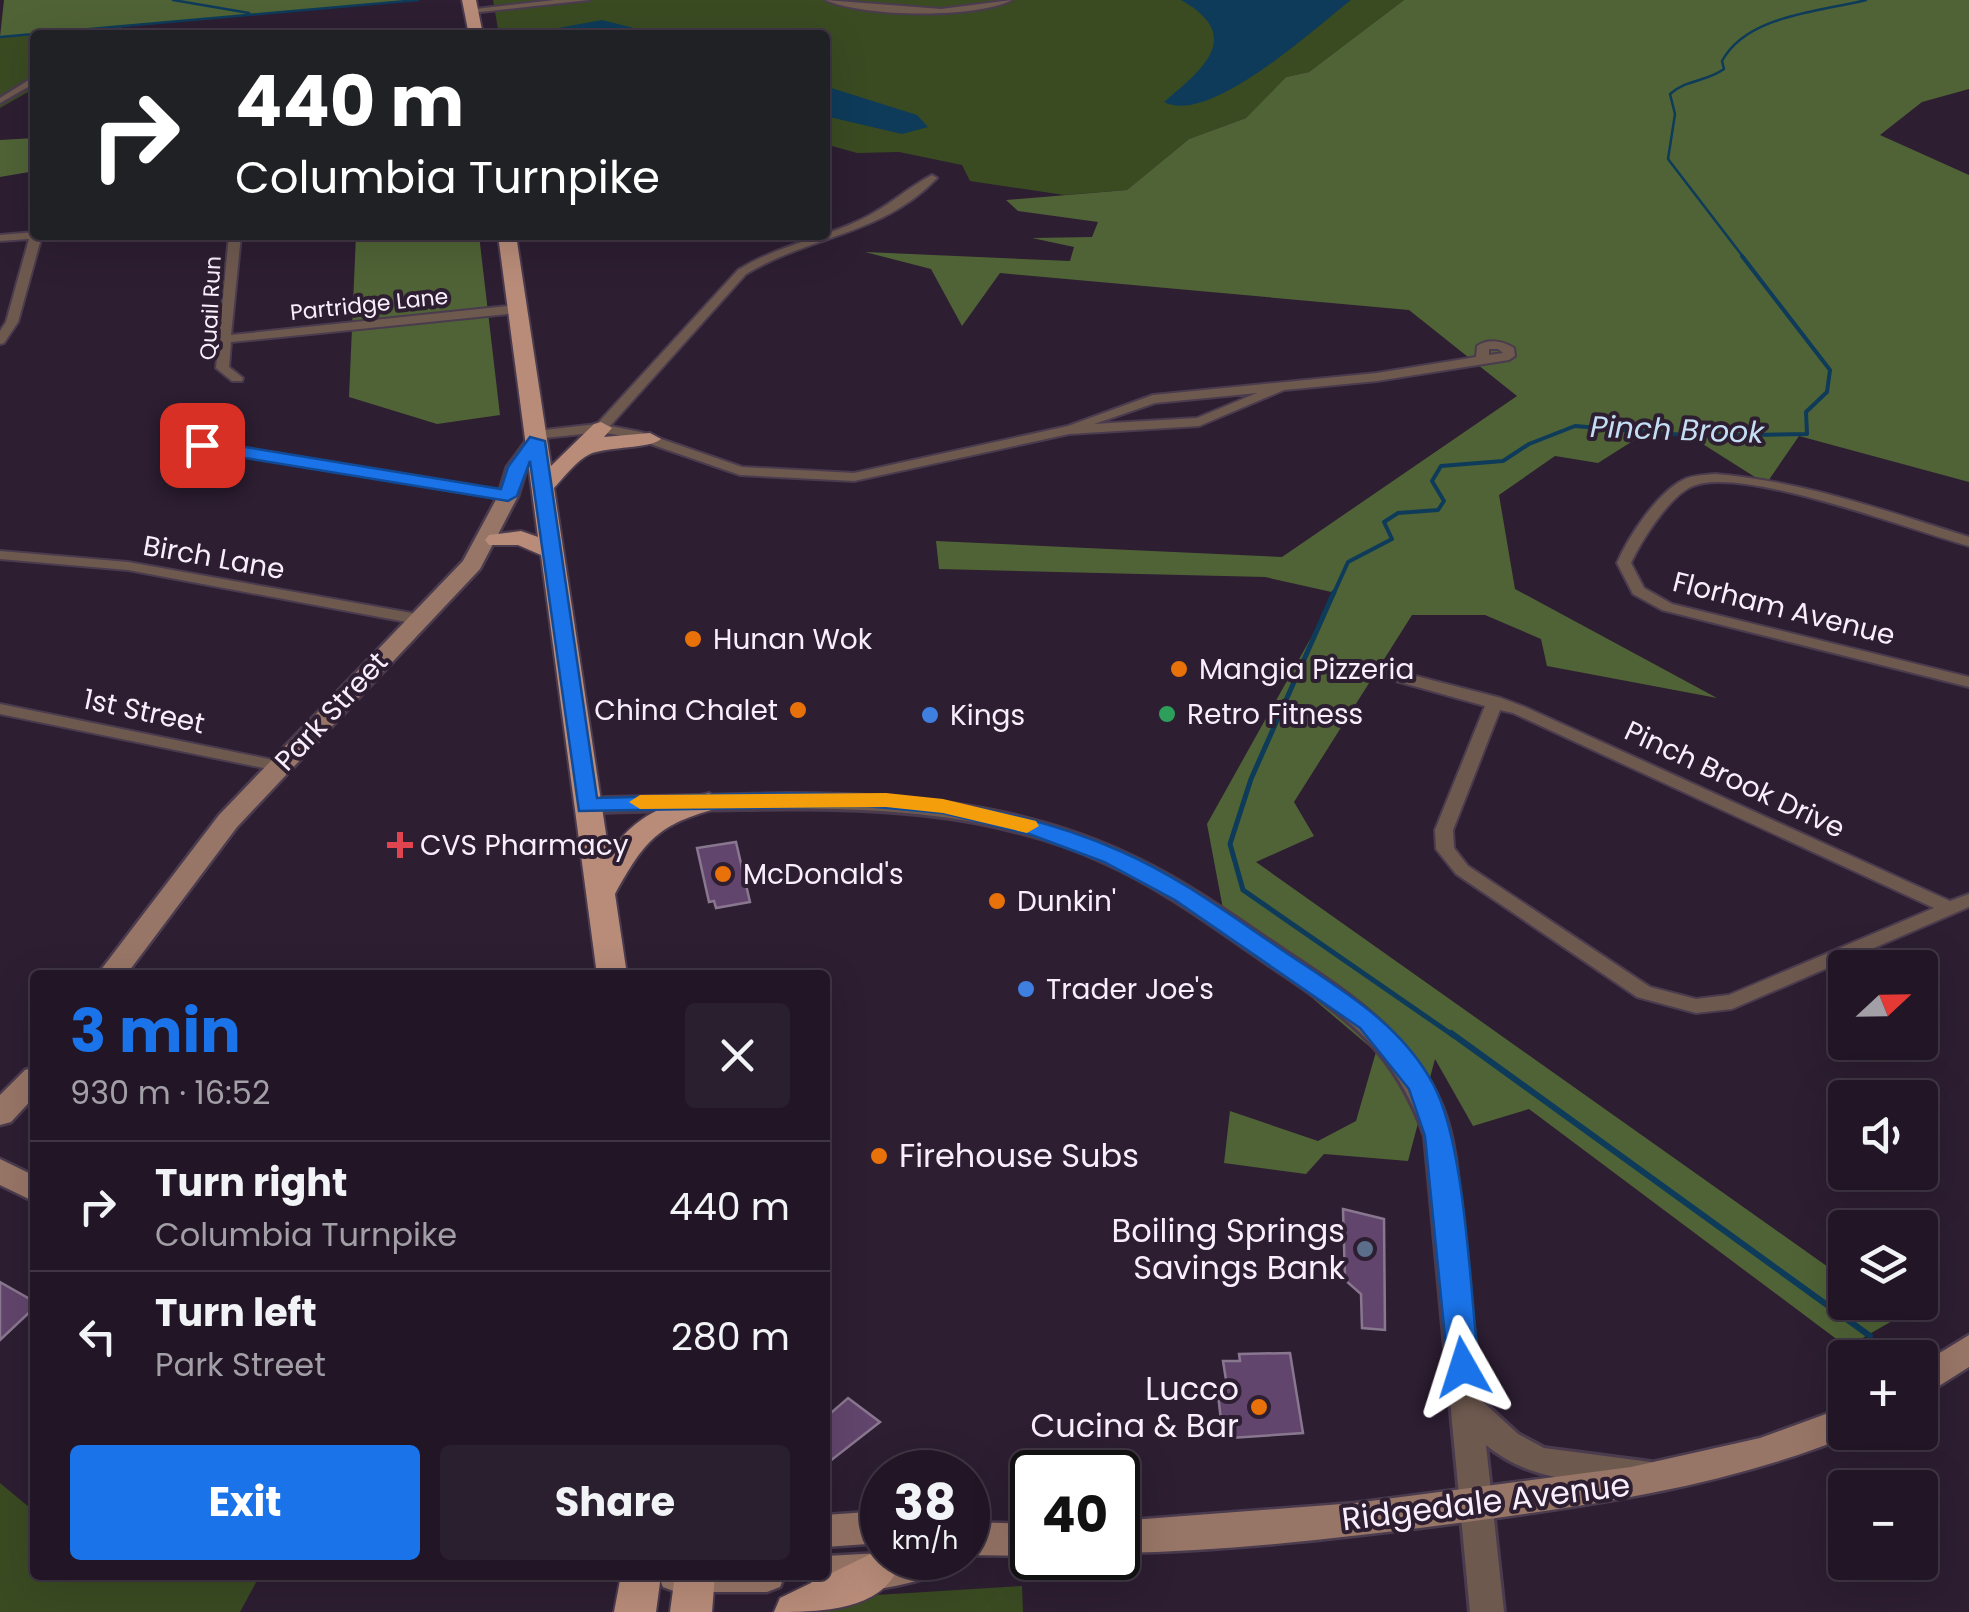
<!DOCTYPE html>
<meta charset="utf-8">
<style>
:root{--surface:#221626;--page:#2a1f2e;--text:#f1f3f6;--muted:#a29fa7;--line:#3f3543;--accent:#1a73e8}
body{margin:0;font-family:Poppins,sans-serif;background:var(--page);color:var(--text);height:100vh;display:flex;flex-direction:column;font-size:38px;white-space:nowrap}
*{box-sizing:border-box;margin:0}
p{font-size:32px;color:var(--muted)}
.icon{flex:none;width:55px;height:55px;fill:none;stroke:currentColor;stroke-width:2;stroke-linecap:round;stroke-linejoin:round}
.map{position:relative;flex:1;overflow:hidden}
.side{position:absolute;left:30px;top:970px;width:800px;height:610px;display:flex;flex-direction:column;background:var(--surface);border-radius:10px;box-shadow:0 10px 40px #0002,0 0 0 2px var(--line)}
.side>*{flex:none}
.top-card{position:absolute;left:30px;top:30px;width:800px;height:210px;border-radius:10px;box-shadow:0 10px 40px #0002,0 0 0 2px var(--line);background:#202124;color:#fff;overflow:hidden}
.needle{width:65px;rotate:68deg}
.fabs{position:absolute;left:1828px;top:950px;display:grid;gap:20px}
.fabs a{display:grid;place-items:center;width:110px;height:110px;border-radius:10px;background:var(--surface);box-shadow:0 10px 40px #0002,0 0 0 2px var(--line);font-size:50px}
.speed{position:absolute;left:860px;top:1450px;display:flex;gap:20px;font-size:50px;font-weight:700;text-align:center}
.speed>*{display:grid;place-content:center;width:130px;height:130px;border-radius:50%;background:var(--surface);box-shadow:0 10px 40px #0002,0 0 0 2px var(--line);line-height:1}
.speed small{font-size:25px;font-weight:400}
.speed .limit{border:5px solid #111;border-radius:15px;background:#fff;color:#111}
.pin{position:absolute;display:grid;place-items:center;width:85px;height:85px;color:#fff;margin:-42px;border-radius:20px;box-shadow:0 5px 15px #0006}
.me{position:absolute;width:110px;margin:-55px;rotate:354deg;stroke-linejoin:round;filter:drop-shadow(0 0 8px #0008)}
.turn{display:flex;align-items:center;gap:35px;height:210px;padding:0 40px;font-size:45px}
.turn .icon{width:130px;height:130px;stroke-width:2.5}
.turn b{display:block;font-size:70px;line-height:85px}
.round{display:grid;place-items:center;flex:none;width:105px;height:105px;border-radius:10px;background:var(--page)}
.head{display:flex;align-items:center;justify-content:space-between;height:170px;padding:0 40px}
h1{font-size:60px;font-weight:700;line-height:75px;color:var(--accent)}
.action{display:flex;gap:20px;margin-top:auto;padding:20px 40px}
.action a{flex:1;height:115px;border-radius:10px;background:var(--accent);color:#fff;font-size:40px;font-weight:700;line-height:115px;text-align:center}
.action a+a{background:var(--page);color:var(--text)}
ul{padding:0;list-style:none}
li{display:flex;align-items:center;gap:30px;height:130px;padding:0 40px;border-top:2px solid var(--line)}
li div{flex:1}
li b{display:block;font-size:38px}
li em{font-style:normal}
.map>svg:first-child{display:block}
</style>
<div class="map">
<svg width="1969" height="1612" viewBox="0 0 1969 1612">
<rect width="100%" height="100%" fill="#2d1e32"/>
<path fill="#3a4b22" d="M 493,0 L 1404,0 L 1309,72 L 1286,77 L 1246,118 L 1189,139 L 1127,190 L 1064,195 L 970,181 L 962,165 L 899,152 L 857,153 L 825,144 L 825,35 L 499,35 Z
M 122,25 L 120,35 L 35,35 L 35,88 L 0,108 L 0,37 Z
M 0,1483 L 35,1512 L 35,1575 L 260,1575 L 240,1612 L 0,1612 Z
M 1022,1586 L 1023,1612 L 822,1612 L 876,1595 Z"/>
<path fill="#506336" d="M 4,0 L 418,0 L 0,37 Z
M 1404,0 L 1969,0 L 1969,89 L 1922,102 L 1880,135 L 1969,175 L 1969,482 L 1799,436 L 1766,484 L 1690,436 L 1647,432 L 1598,463 L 1555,456 L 1499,495 L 1515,589 L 1717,698 L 1547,666 L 1541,639 L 1485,615 L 1412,615 L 1294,802 L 1314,836 L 1256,862 L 1845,1279 L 1845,1302 L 1878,1303 L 1899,1317 L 1847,1347 L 1529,1109 L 1473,1126 L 1435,1059 L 1408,1161 L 1324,1154 L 1306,1174 L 1224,1163 L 1230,1111 L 1318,1141 L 1356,1121 L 1376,1052 L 1226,925 L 1207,824 L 1336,593 L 1265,577 L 939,569 L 936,541 L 1282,557 L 1517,396 L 1409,310 L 1000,273 L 962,326 L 931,269 L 865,252 L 1070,261 L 1074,247 L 1032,238 L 1092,237 L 1098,222 L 1018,211 L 1006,200 L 1127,190 L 1189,139 L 1246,118 L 1286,77 L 1309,72 Z
M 35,138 L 35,171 L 0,177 L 0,140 Z
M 356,235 L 479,235 L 500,415 L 437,424 L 349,397 Z"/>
<path fill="#0e3b5a" d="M 1181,0 L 1351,0 C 1315,28 1209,126 1164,102 C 1203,69 1245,36 1181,0 Z
M 602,20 L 662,35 L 546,35 L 558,28 Z
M 825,86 L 917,115 L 928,127 L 902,134 L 825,116 Z"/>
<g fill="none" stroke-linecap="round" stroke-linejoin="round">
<path stroke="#0e3b5a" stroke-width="2.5" d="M 173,0 L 249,13
M 0,37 L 418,0
M 1744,258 L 1668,159 L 1675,114 L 1670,94 C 1687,79 1706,82 1724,69 L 1722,61 C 1747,15 1819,12 1866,0"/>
<path stroke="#0e3b5a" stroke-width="4" d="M 1333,595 L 1348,562 L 1392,539 L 1384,522 L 1398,513 L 1438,510 L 1444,501 L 1432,481 L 1441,466 L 1503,461 L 1529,444 L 1575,426 L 1696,436 L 1807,434 L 1806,412 L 1827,392 L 1830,370 L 1742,256"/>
<path stroke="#0e3b5a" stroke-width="5" d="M 1334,592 L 1251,779 L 1230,844 L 1243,890 L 1454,1036"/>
<path stroke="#0e3b5a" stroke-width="6" d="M 1451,1033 L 1870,1336"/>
</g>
<path fill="#62456c" stroke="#897790" stroke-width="2.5" d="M 736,842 L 750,902 L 716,908 L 714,901 L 709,902 L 697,848 Z
M 1343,1209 L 1384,1219 L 1385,1330 L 1362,1328 L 1361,1294 L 1345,1280 Z
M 0,1282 L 35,1302 L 35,1307 L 0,1340 Z
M 1290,1353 L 1303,1433 L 1231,1438 L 1230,1428 L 1222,1429 L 1217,1386 L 1227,1386 L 1223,1361 L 1240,1361 L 1239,1354 Z
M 848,1398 L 880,1422 L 825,1465 L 825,1418 Z"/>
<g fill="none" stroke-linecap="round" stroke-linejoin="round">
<defs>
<path id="pedestrian" d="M 32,78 L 35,78 L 35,83 L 0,103 L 0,98 Z"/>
<path id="minor" d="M 555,0 L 589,0 L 471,13 L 467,10 Z
M 825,0 L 941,9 L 1012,0 C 975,19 863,17 825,0 Z
M 932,175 L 937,178 C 883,235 809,236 746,274 L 610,426 L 641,432 L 742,467 L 854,473 L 1068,426 L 1153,395 L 1377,373 L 1476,357 L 1477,346 C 1488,338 1503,341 1514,348 L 1515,356 L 1509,360 L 1377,381 L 1284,390 L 1199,426 L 1069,434 L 854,481 L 740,475 L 633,438 L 601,432 L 535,439 L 528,435 L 535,431 L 597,424 L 738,270 C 776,246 820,239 860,220 C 887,208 908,187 932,175 ZM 1489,349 L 1498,349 L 1503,353 L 1489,355 ZM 1257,393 L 1197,418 L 1094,424 L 1155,403 Z
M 35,232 L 35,235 L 42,235 L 18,322 L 4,343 L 0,344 L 0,331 L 6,322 L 29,239 L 0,241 L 0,235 Z
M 229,235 L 241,235 L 231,335 L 518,305 L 524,309 L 518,313 L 231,342 L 229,367 L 243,378 L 242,381 L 232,381 L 216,368 Z
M 202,441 L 508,492 L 515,496 L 508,500 L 197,448 L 195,445 Z
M 1715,474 C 1803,481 1886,511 1969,537 L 1969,546 C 1913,531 1742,465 1693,486 C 1670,495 1641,541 1631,563 L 1644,588 L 1672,604 L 1969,677 L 1969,687 L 1662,610 L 1633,594 L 1617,563 C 1628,537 1657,493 1683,480 C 1692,475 1705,475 1715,474 Z
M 0,551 L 128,562 L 417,614 L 425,619 L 417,624 L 128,570 L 0,559 Z
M 1377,666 L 1501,698 L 1525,707 L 1950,901 L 1969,894 L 1969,907 L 1732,1009 L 1696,1013 L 1637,997 L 1456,874 L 1436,849 L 1435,830 L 1485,706 L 1371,674 L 1369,671 ZM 1500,710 L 1513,713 L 1934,908 L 1729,995 L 1696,999 L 1650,987 L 1468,866 L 1454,848 L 1453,830 Z
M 0,704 L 278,761 L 287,766 L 278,771 L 0,714 Z"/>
<path id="tertiary" d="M 787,794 C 909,794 1031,805 1141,861 C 1194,887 1241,922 1289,954 C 1351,995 1413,1036 1442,1107 C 1457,1145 1458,1186 1462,1226 C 1468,1284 1475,1342 1481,1400 L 1518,1434 L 1544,1448 L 1651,1462 L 1656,1472 L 1651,1482 L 1640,1486 C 1586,1482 1530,1482 1486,1445 L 1504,1612 L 1470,1612 L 1425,1136 C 1393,1045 1342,1014 1265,962 C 1213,926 1162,888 1104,862 C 988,809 864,807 739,809 C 688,810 638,810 587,813 L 576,806 L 579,801 L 606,798 Z"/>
<path id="secondary" d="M 536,435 L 546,441 L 527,467 L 518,496 L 480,569 L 237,827 L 126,975 L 97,975 L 219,815 L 463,561 L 498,496 L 507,467 L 529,437 Z
M 35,1067 L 35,1096 L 11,1122 L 0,1125 L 0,1095 L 25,1070 Z
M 0,1159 L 35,1176 L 35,1202 L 0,1185 Z
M 1969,1335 L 1969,1367 L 1920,1398 L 1920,1365 Z
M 1845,1407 L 1845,1432 L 1857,1433 C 1730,1485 1601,1504 1466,1522 C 1351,1537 1234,1551 1118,1553 L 1118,1521 L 1355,1503 L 1631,1467 L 1760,1438 Z
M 882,1511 L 882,1543 L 825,1547 L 825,1515 Z
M 968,1522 L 1032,1524 L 1032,1556 L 968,1555 Z
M 882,1553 L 882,1558 L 956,1558 L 951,1570 C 913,1584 851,1600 812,1585 L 808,1575 L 825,1575 L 825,1556 Z
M 658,1575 L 785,1575 L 780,1587 L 767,1592 L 676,1592 L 663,1587 Z"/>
<path id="primary" d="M 462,0 L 476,0 L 483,35 L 469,35 Z
M 498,235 L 516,235 L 551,466 L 594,424 L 601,422 L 612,428 L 604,437 L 650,433 L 661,439 C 649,449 610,446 590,454 C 577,460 564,477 554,488 L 609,854 C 635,815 665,804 709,793 L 723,802 L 719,808 C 658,824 645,840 615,894 L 627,975 L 597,975 L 541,555 L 518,545 L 489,545 L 485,540 L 489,535 L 521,531 L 538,537 Z
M 877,1551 L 882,1558 L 892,1558 L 897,1570 C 878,1612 814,1612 774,1612 L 780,1598 Z
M 621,1575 L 661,1575 L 656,1612 L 614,1612 Z
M 675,1575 L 715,1575 L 712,1612 L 670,1612 Z"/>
</defs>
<use href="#pedestrian" stroke="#4a3b4e" stroke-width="5"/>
<use href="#minor" stroke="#4a3b4e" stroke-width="4"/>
<use href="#tertiary" stroke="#4a3b4e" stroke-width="6"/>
<use href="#secondary" stroke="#4a3b4e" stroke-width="5"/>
<use href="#primary" stroke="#4a3b4e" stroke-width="4"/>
<use href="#pedestrian" fill="#6e594f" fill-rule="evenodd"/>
<use href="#minor" fill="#6e594f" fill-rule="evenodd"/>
<use href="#tertiary" fill="#6e594f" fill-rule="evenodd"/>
<use href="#secondary" fill="#987667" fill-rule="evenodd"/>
<use href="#primary" fill="#b88c79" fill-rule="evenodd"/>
</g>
<path fill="#1a73e8" stroke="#114b97" stroke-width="2.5" d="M 530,437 L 545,441 L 597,798 C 775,794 953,777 1120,851 C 1178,876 1230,915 1282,950 C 1338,988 1400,1022 1433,1084 C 1466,1145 1470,1293 1479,1367 L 1474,1376 L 1463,1380 L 1452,1376 L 1448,1367 L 1425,1136 L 1409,1089 L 1360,1028 L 1175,900 L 1104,862 L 1029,834 L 943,813 L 865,806 L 579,811 L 530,461 L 517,496 L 508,501 L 202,451 L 193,445 L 202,440 L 501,489 L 508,467 Z"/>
<path fill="#f59e0b" d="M 886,793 L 943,799 L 1036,821 L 1039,826 L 1027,833 L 943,813 L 886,807 L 640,809 L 629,802 L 640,795 Z"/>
<g fill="#e8710a" stroke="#2d1e32" stroke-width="4">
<circle cx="693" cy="639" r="10"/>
<circle cx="1179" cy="669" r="10"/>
<circle cx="798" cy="710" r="10"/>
<circle cx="723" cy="874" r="10"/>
<circle cx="997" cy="901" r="10"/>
<circle cx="879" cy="1156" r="10"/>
<circle cx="1259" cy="1407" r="10"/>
</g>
<circle fill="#2e9e5b" stroke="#2d1e32" stroke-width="4" cx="1167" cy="714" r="10"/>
<g fill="#3f7fe0" stroke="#2d1e32" stroke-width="4">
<circle cx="930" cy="715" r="10"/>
<circle cx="1026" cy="989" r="10"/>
</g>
<path fill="#e0444e" stroke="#2d1e32" stroke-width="4" d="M395 830h10v10h10v10h-10v10h-10v-10h-10v-10h10z"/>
<circle fill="#5c6f8a" stroke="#2d1e32" stroke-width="4" cx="1365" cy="1249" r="10"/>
<g text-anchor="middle" stroke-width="8" stroke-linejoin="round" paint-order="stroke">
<g font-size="22" fill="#f9effc" stroke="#2d1e32">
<text transform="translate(369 304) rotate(-6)" y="8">Partridge Lane</text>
<text transform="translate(210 308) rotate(-87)" y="8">Quail Run</text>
</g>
<g font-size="28" fill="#f9effc" stroke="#2d1e32">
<text transform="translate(214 557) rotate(10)" y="10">Birch Lane</text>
<text transform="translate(1784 608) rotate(14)" y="10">Florham Avenue</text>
<text transform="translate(144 711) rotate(12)" y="10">1st Street</text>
<text transform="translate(331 711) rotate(-47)" y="10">Park Street</text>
<text transform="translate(1735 779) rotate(25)" y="10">Pinch Brook Drive</text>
</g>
<g font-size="28" fill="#f9effc" stroke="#2d1e32" text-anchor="start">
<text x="713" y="649">Hunan Wok</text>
<text x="1199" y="679">Mangia Pizzeria</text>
<text x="778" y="720" text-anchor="end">China Chalet</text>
<text x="1187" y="724">Retro Fitness</text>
<text x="950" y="725">Kings</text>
<text x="420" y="855">CVS Pharmacy</text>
<text x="743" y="884">McDonald's</text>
<text x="1017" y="911">Dunkin'</text>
<text x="1046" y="999">Trader Joe's</text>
</g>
<g font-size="30" font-style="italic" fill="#c4def3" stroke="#2d1e32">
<text transform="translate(1677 430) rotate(2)" y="10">Pinch Brook</text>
</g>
<g font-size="32" fill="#f9effc" stroke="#2d1e32" text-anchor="end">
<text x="899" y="1167" text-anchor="start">Firehouse Subs</text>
<text x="1345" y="1242">Boiling Springs<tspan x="1345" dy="37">Savings Bank</tspan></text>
<text x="1239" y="1400">Lucco<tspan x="1239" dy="37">Cucina &amp; Bar</tspan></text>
</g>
<g font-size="32" fill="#f9effc" stroke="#2d1e32">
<text transform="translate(1486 1502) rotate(-7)" y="11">Ridgedale Avenue</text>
</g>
</g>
</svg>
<div class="fabs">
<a><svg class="needle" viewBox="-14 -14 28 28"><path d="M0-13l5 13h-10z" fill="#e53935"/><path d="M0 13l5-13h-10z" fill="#a29fa7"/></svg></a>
<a><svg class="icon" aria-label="sound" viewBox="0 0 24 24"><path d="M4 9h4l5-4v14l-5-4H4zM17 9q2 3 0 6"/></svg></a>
<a><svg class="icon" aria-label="layers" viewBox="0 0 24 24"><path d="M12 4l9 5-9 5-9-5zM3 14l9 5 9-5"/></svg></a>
<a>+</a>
<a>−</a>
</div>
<div class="speed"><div>38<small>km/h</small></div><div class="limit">40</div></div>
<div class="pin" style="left:202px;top:445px;background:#d93025"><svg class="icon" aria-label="arrive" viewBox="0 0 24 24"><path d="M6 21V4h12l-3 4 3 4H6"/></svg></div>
<svg class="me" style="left:1463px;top:1367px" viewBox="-20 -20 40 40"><path d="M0-17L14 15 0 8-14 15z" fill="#1a73e8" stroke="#fff" stroke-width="4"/></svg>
<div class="top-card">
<div class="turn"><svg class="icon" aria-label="right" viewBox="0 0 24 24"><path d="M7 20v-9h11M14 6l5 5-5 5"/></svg><div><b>440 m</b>Columbia Turnpike</div></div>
</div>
<section class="side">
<div class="head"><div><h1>3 min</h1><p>930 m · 16:52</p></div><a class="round"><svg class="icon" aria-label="close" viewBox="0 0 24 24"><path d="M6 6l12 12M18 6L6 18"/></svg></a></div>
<ul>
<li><svg class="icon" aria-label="right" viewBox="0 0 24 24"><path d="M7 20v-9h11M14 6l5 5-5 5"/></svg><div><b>Turn right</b><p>Columbia Turnpike</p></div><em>440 m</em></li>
<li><svg class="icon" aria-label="left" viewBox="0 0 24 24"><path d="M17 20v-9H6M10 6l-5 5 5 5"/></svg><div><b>Turn left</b><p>Park Street</p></div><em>280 m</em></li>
</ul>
<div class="action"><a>Exit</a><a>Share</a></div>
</section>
</div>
